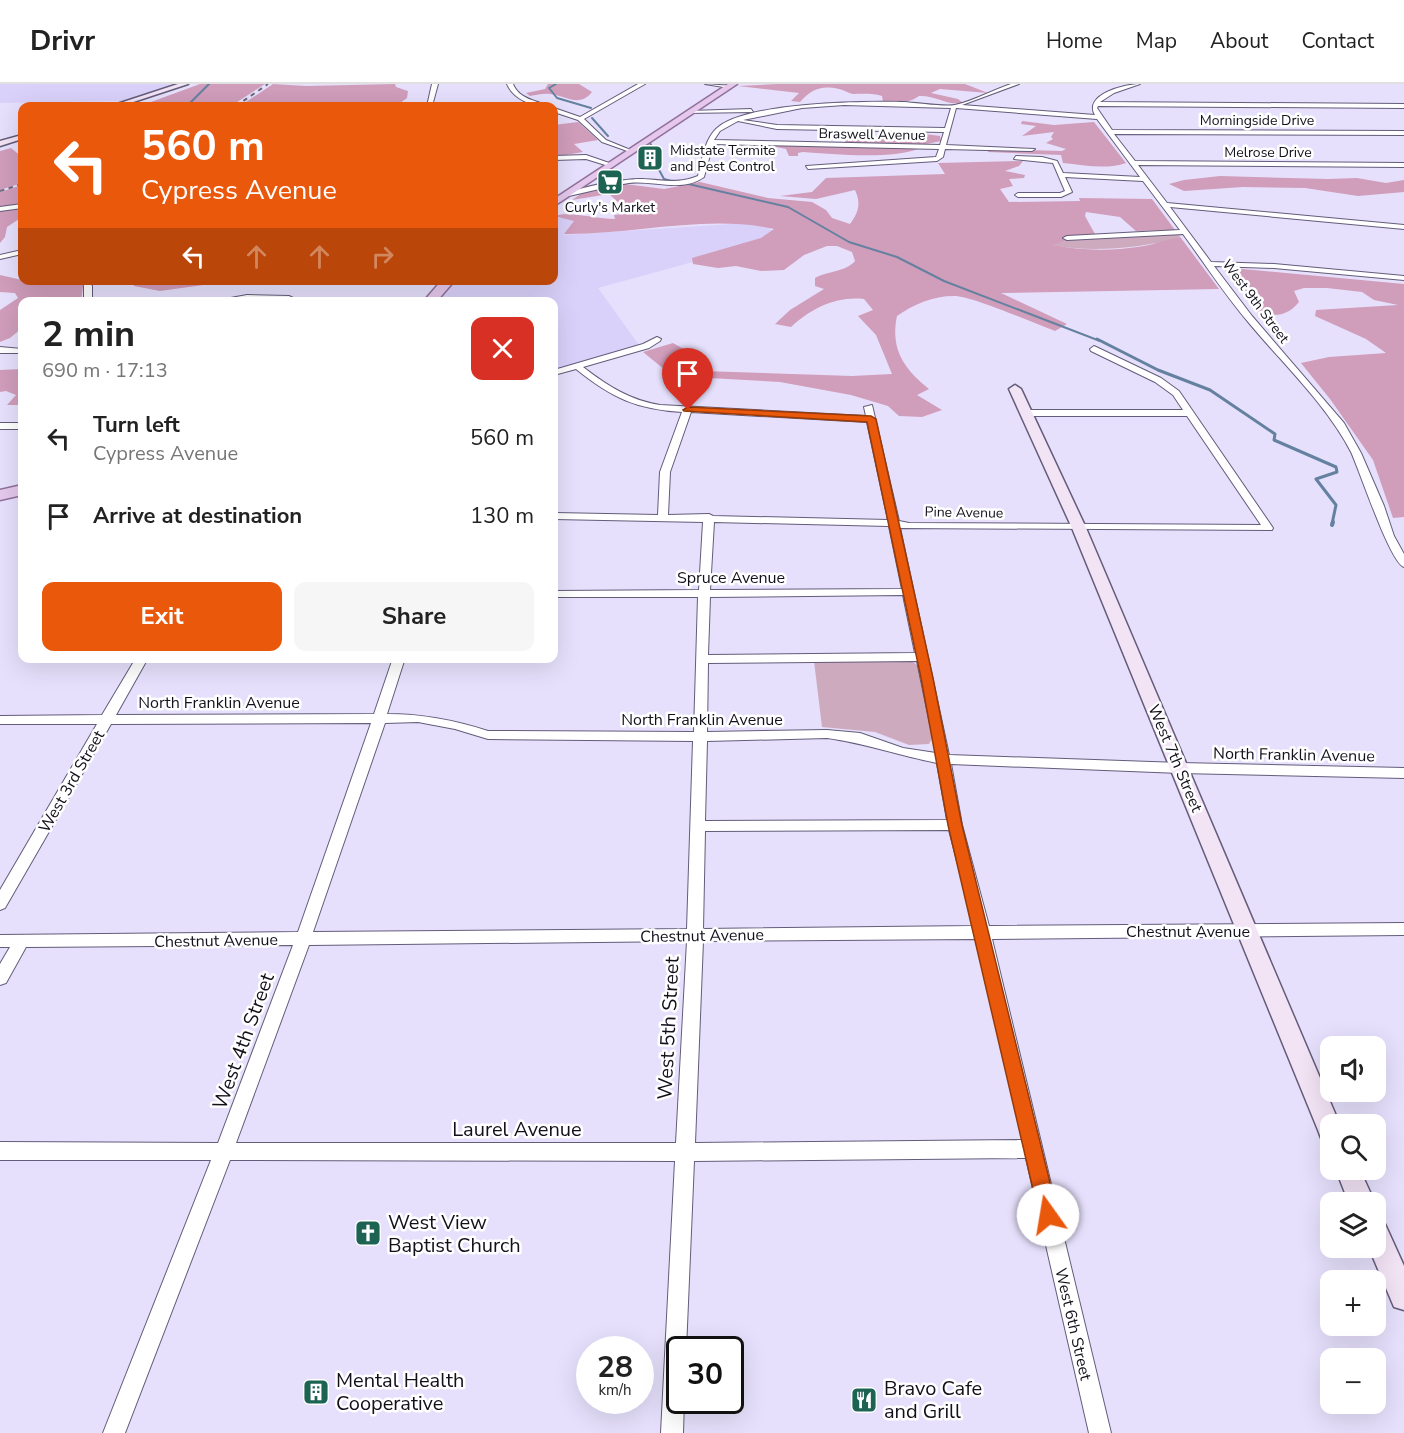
<!DOCTYPE html>
<meta charset="utf-8">
<style>
:root{--surface:#fff;--page:#f6f6f6;--text:#222;--muted:#767676;--line:#e0e0e0;--accent:#ea580c}
body{margin:0;font-family:"Nunito Sans",sans-serif;background:var(--page);color:var(--text);height:100vh;display:flex;flex-direction:column;font-size:22px;white-space:nowrap}
*{box-sizing:border-box;margin:0}
p{font-size:20px;color:var(--muted)}
.icon{flex:none;width:33px;height:33px;fill:none;stroke:currentColor;stroke-width:2;stroke-linecap:round;stroke-linejoin:round}
.map{position:relative;flex:1;overflow:hidden}
.panel{position:absolute;left:18px;top:213px;width:540px;height:366px;display:flex;flex-direction:column;background:var(--surface);border-radius:12px;box-shadow:0 6px 24px #0002}
.panel>*{flex:none}
.hud{position:absolute;left:18px;top:18px;width:540px;height:183px;border-radius:12px;box-shadow:0 6px 24px #0002;background:#ea580c;color:#fff;overflow:hidden}
.fabs{position:absolute;left:1320px;top:952px;display:grid;gap:12px}
.fabs a{display:grid;place-items:center;width:66px;height:66px;border-radius:12px;background:var(--surface);box-shadow:0 6px 24px #0002;font-size:30px}
.speed{position:absolute;left:576px;top:1252px;display:flex;gap:12px;font-size:30px;font-weight:700;text-align:center}
.speed>*{display:grid;place-content:center;width:78px;height:78px;border-radius:50%;background:var(--surface);box-shadow:0 6px 24px #0002;line-height:1}
.speed small{font-size:15px;font-weight:400}
.speed .limit{border:3px solid #111;border-radius:9px;background:#fff;color:#111}
.pin{position:absolute;display:grid;place-items:center;width:51px;height:51px;color:#fff;margin:-62px -26px;border-radius:50% 50% 50% 0;rotate:-45deg;box-shadow:0 0 6px #0007}
.pin .icon{rotate:45deg}
.me{position:absolute;width:66px;margin:-33px;rotate:347deg;stroke-linejoin:round;filter:drop-shadow(0 0 4px #0008)}
.turn{display:flex;align-items:center;gap:21px;height:126px;padding:0 24px;font-size:27px}
.turn .icon{width:78px;height:78px;stroke-width:2.5}
.turn b{display:block;font-size:42px;line-height:51px}
.lanes{display:flex;align-items:center;height:57px;padding:0 24px;background:#0003;justify-content:center;gap:30px;direction:ltr}
.lanes .off{opacity:.35}
.round{display:grid;place-items:center;flex:none;width:63px;height:63px;border-radius:12px;background:var(--page)}
.headline{display:flex;align-items:center;justify-content:space-between;height:102px;padding:0 24px}
h1{font-size:36px;font-weight:700;line-height:45px}
.primary-button{display:flex;gap:12px;margin-top:auto;padding:12px 24px}
.primary-button a{flex:1;height:69px;border-radius:12px;background:var(--accent);color:#fff;font-size:24px;font-weight:700;line-height:69px;text-align:center}
.primary-button a+a{background:var(--page);color:var(--text)}
ul{padding:0;list-style:none}
li{display:flex;align-items:center;gap:18px;height:78px;padding:0 24px}
li div{flex:1}
li b{display:block;font-size:22px}
li em{font-style:normal}
header{display:flex;align-items:center;gap:36px;box-sizing:border-box;height:84px;padding:0 30px;background:var(--surface);border-bottom:2px solid var(--line)}
header strong{font-size:28px}
nav{display:flex;gap:33px;margin-inline-start:auto;font-size:21px}
.map>svg:first-child{display:block}
</style>
<header>
<strong>Drivr</strong>
<nav><a>Home</a><a>Map</a><a>About</a><a>Contact</a></nav>
</header>
<div class="map">
<svg width="1404" height="1349" viewBox="0 0 1404 1349">
<rect width="100%" height="100%" fill="#e6e0fc"/>
<path fill="#dad1fa" d="M 0,0 L 165,0 L 173,1 L 124,17 L 0,19 Z
M 554,133 L 578,136 L 563,151 L 763,138 L 780,154 L 598,204 L 639,261 L 554,286 L 554,218 L 437,217 L 451,202 L 425,197 L 554,196 Z"/>
<path fill="#ceaabf" d="M 1178,150 L 1181,154 C 1138,164 1094,169 1051,161 L 1069,156 Z
M 814,577 L 911,577 L 919,582 L 933,653 L 929,660 L 909,661 L 875,648 L 822,643 Z"/>
<path fill="#d09dbb" d="M 200,0 L 265,0 L 231,22 L 140,22 Z
M 273,0 L 306,2 L 395,0 L 396,3 L 408,7 L 407,14 L 396,22 L 240,22 Z
M 548,0 L 579,0 L 592,8 C 579,24 567,12 550,10 C 544,9 537,11 530,12 L 526,9 L 545,5 Z
M 778,0 L 965,0 L 988,9 L 940,5 L 931,9 L 958,15 L 963,19 C 948,22 935,11 919,12 C 908,20 899,18 883,18 L 882,12 C 872,9 864,10 853,10 C 848,9 844,6 839,5 C 821,1 812,5 800,18 L 791,17 L 799,9 L 738,2 Z
M 1022,37 L 1054,41 L 1094,38 L 1126,79 C 1107,86 1083,81 1063,79 L 1061,71 L 988,68 L 988,65 L 1062,67 L 1066,65 L 1046,59 L 1053,55 L 1051,53 L 1054,48 L 1022,52 L 1036,42 L 1021,40 Z
M 578,38 L 598,56 L 574,60 L 583,68 L 554,73 L 554,41 Z
M 839,45 L 848,45 C 854,55 862,57 873,56 L 872,53 L 894,50 L 894,46 L 940,52 L 941,57 L 921,61 L 847,61 Z
M 762,60 L 920,64 C 894,76 832,70 803,68 L 798,69 L 798,72 L 789,72 L 786,65 Z
M 11,64 L 22,73 L 22,99 L 0,106 L 0,67 Z
M 1023,77 L 1019,82 L 1005,87 L 1025,91 L 1024,94 L 1009,95 L 1013,102 L 1000,105 L 1009,118 L 1080,117 L 1079,114 L 1152,115 L 1175,146 L 1136,147 L 1120,133 L 1086,128 L 1085,132 L 1095,150 L 1064,152 L 1063,155 L 1069,156 L 1053,161 C 1082,167 1114,167 1144,162 C 1157,160 1168,154 1181,154 L 1219,205 L 1001,209 L 1067,240 L 1055,247 C 1033,239 972,212 954,212 C 933,212 914,220 897,232 C 890,265 904,285 929,305 L 917,311 L 942,326 L 922,333 L 899,332 L 888,322 L 851,311 L 780,298 L 691,293 L 665,286 L 643,268 L 673,259 L 689,268 L 702,287 L 852,292 L 892,290 L 876,251 L 858,232 L 873,226 L 864,215 C 836,212 812,224 791,243 L 775,240 L 790,226 L 824,205 L 815,202 L 815,194 C 827,187 846,188 855,177 L 852,168 L 837,162 L 827,162 L 804,171 L 784,186 L 761,187 L 736,182 L 718,184 L 693,180 L 692,174 L 761,154 L 774,145 C 706,130 633,151 564,150 L 574,137 L 554,132 C 569,127 596,135 615,135 L 614,131 L 630,129 L 609,110 L 572,116 L 582,109 L 625,100 L 664,105 L 700,98 L 768,114 L 812,118 L 826,126 L 832,134 L 850,140 C 859,128 861,119 855,106 L 816,115 L 780,112 L 812,108 L 826,94 L 945,90 L 938,79 Z
M 1220,92 L 1328,95 L 1357,94 L 1386,99 L 1404,96 L 1404,108 L 1358,112 L 1305,104 L 1243,103 L 1184,107 L 1169,100 L 1184,96 Z
M 22,101 L 22,133 L 7,143 L 5,153 L 0,159 L 0,108 Z
M 1232,184 L 1404,200 L 1404,433 L 1393,434 L 1373,376 L 1330,315 L 1301,279 L 1329,273 L 1386,269 L 1366,255 L 1315,232 L 1316,226 L 1398,221 L 1374,216 L 1362,208 L 1327,204 L 1304,204 L 1294,207 L 1299,218 C 1286,233 1277,232 1259,229 L 1224,185 Z
M 0,191 L 22,196 L 79,197 L 83,202 L 81,217 L 22,218 L 22,244 L 10,254 L 0,258 L 0,226 L 18,214 L 15,209 L 0,208 Z
M 134,197 L 134,196 L 232,197 L 160,207 L 134,202 Z
M 22,285 L 22,321 L 7,321 L 16,311 L 6,307 L 0,308 L 0,286 Z"/>
<g fill="none" stroke-linecap="round" stroke-linejoin="round">
<path stroke="#6581a0" stroke-width="2" d="M 556,0 L 549,4 L 557,14 L 591,24
M 187,22 L 209,0
M 592,34 L 608,52
M 650,59 L 655,69
M 658,84 L 664,95 L 675,98
M 684,99 L 788,123 L 849,158 L 897,173 L 944,197 L 1100,257"/>
<path stroke="#6581a0" stroke-width="3" d="M 1097,255 L 1158,286 L 1210,306 L 1275,350 L 1274,356 L 1336,383 L 1337,388 L 1316,395 L 1336,421 L 1332,440"/>
<path stroke="#6581a0" stroke-width="4" d="M 1332,441 L 1333,438"/>
<defs>
<path id="street" d="M 432,0 L 438,0 L 432,22 L 427,22 Z
M 507,0 L 513,0 C 519,15 535,16 548,22 C 533,23 513,15 507,0 Z
M 638,0 L 645,0 L 584,35 L 606,56 L 633,67 L 633,69 L 602,58 L 578,36 L 554,28 L 554,24 L 580,33 Z
M 705,0 L 733,2 L 730,4 Z
M 1011,0 L 1019,0 L 962,21 L 1095,31 C 1083,11 1124,0 1140,0 L 1114,9 L 1100,18 L 1404,20 L 1404,24 L 1098,22 L 1097,24 L 1112,46 L 1404,47 L 1404,51 L 1114,50 L 1135,77 L 1404,79 L 1404,83 L 1138,81 L 1167,119 L 1404,141 L 1404,145 L 1170,123 L 1211,178 L 1274,180 L 1404,192 L 1404,196 L 1274,184 L 1214,182 L 1252,232 L 1344,339 L 1361,369 L 1384,422 L 1394,452 L 1404,470 L 1404,483 C 1390,479 1360,387 1351,368 C 1326,320 1283,280 1249,239 C 1225,211 1205,180 1183,150 L 1067,156 L 1063,154 L 1067,152 L 1180,146 L 1143,97 L 1065,93 L 1072,108 L 1061,113 L 1018,113 L 1015,111 L 1018,109 L 1060,109 L 1065,107 L 1053,79 L 1014,75 L 1016,72 L 1042,73 L 1057,77 L 1063,89 L 1140,93 L 1097,35 L 956,24 L 946,61 L 1035,65 L 1032,67 L 945,65 L 943,73 L 937,77 L 808,85 L 806,82 L 936,73 L 939,65 L 713,60 L 704,93 C 682,109 654,96 629,99 C 609,102 588,108 568,112 L 565,110 C 579,103 626,94 643,95 C 662,96 680,100 698,92 C 702,77 704,57 716,45 C 743,18 866,17 905,18 C 917,19 945,23 955,21 C 973,17 993,6 1011,0 ZM 844,21 L 951,24 L 945,44 L 777,41 L 743,36 L 802,24 ZM 738,37 L 777,45 L 944,48 L 940,61 L 714,56 L 720,47 Z
M 751,25 L 753,28 L 687,29 L 690,27 Z
M 586,71 L 615,81 L 612,83 L 586,75 L 554,76 L 554,72 Z
M 22,120 L 22,124 L 0,127 L 0,123 Z
M 22,166 L 22,170 L 0,175 L 0,171 Z
M 81,196 L 88,196 L 92,202 L 92,218 L 84,218 L 84,202 Z
M 247,211 L 289,212 L 293,214 L 289,216 L 209,218 Z
M 657,253 L 661,255 L 660,257 L 649,264 L 583,283 C 608,302 629,316 660,321 L 866,332 L 864,323 L 872,321 L 899,437 L 909,439 L 1261,441 L 1187,332 L 1026,332 L 1021,329 L 1026,326 L 1183,326 L 1173,311 L 1155,298 L 1091,267 L 1090,265 L 1094,262 L 1161,294 L 1179,307 L 1273,444 L 1272,446 L 900,444 L 949,671 L 1180,679 L 1404,684 L 1404,694 L 1180,689 L 951,680 L 962,741 L 989,842 L 1404,839 L 1404,851 L 992,855 L 1111,1349 L 1089,1349 L 1026,1074 L 694,1077 L 686,1266 L 680,1266 L 680,1317 L 684,1317 L 683,1349 L 661,1349 L 675,1077 L 230,1076 L 125,1349 L 103,1349 L 211,1076 L 0,1076 L 0,1058 L 218,1059 L 293,861 L 26,863 L 6,899 L 0,901 L 0,880 L 10,863 L 0,863 L 0,851 L 298,848 L 371,639 L 111,640 L 5,824 L 0,826 L 0,806 L 97,640 L 0,640 L 0,632 L 102,631 L 136,574 L 148,574 L 116,631 L 374,630 L 393,574 L 405,574 L 387,630 C 423,630 454,636 488,647 L 694,648 L 698,513 L 554,513 L 554,507 L 699,506 L 703,438 L 554,435 L 554,429 L 658,431 L 660,388 L 682,328 C 636,325 612,314 576,285 L 554,291 L 554,286 L 643,260 ZM 691,328 L 867,338 L 888,436 L 713,432 L 709,430 L 668,431 L 670,388 ZM 714,438 L 889,442 L 902,505 L 710,506 ZM 903,511 L 915,569 L 708,571 L 710,513 ZM 917,577 L 936,669 L 903,664 L 860,649 L 827,646 L 707,648 L 708,579 ZM 418,638 L 455,645 L 488,655 L 693,657 L 687,845 L 313,848 L 385,639 ZM 827,654 C 865,659 900,672 937,679 L 947,736 L 705,737 L 707,657 ZM 949,746 L 974,842 L 703,845 L 705,747 ZM 977,855 L 1023,1056 L 695,1059 L 703,857 ZM 687,857 L 676,1059 L 236,1059 L 309,861 Z
M 0,263 L 22,265 L 22,269 L 0,269 Z
M 0,339 L 22,339 L 22,345 L 0,345 Z"/>
<path id="secondary" d="M 178,0 L 188,0 L 121,22 L 111,22 Z
M 22,51 L 22,55 L 0,62 L 0,57 Z
M 1015,301 L 1021,305 L 1086,444 L 1340,1041 L 1330,1041 L 1330,1057 L 1321,1054 L 1318,1046 L 1072,444 L 1009,305 Z
M 1336,1086 L 1360,1086 L 1375,1119 L 1349,1119 Z
M 1376,1136 L 1385,1140 L 1404,1182 L 1404,1226 L 1394,1223 L 1369,1164 L 1376,1164 Z"/>
<path id="primary" d="M 728,0 L 737,0 L 554,122 L 554,115 Z
M 442,196 L 455,196 L 436,218 L 423,218 Z
M 22,401 L 22,411 L 0,416 L 0,406 Z"/>
</defs>
<use href="#street" stroke="#635c7a" stroke-width="2"/>
<use href="#secondary" stroke="#635c7a" stroke-width="3"/>
<use href="#primary" stroke="#90709a" stroke-width="3"/>
<use href="#street" fill="#fff" fill-rule="evenodd"/>
<use href="#secondary" fill="#f2e3f5" fill-rule="evenodd"/>
<use href="#primary" fill="#e5c8ec" fill-rule="evenodd"/>
<path stroke="#6d697b" stroke-width="2" stroke-dasharray="4.5 4.5" stroke-linecap="butt" d="M 236,22 L 268,0
M 0,107 L 22,100"/>
</g>
<path fill="#ea580c" stroke="#983908" stroke-width="1.5" d="M 688,323 L 871,332 L 876,335 L 933,594 L 962,741 L 1058,1131 L 1055,1137 L 1048,1140 L 1041,1137 L 1039,1131 L 948,741 L 921,594 L 867,338 L 684,327 L 683,326 Z"/>
<defs>
<symbol id="building-square" viewBox="-11 -11 22 22"><rect x="-9" y="-9" width="18" height="18" rx="4" fill="#1d6354" stroke="#fff"/><path d="M-4-6H4V6H1V3H-1V6H-4ZM-2.5-4.3h1.7v1.8h-1.7ZM.8-4.3h1.7v1.8H.8ZM-2.5-1h1.7V.8h-1.7ZM.8-1h1.7V.8H.8Z" fill="#fff"/></symbol>
<symbol id="supermarket-square" viewBox="-11 -11 22 22"><rect x="-9" y="-9" width="18" height="18" rx="4" fill="#1d6354" stroke="#fff"/><path d="M-6-5.5h2.5l.6 2H6L4.5 2H-2.5L-4.4-4H-6ZM-1.5 3.2a1.3 1.3 0 1 0 .1 0ZM3 3.2a1.3 1.3 0 1 0 .1 0Z" fill="#fff"/></symbol>
<symbol id="church-square" viewBox="-11 -11 22 22"><rect x="-9" y="-9" width="18" height="18" rx="4" fill="#1d6354" stroke="#fff"/><path d="M-1.2-6h2.4v3.5h3.3v2.4h-3.3V6h-2.4V-.1h-3.3v-2.4h3.3Z" fill="#fff"/></symbol>
<symbol id="restaurant-square" viewBox="-11 -11 22 22"><rect x="-9" y="-9" width="18" height="18" rx="4" fill="#1d6354" stroke="#fff"/><path d="M-5-6h1v4h1v-4h1v4h1v-4h1v5L-1.5 .5V6h-2V.5L-5-1ZM5-6V6H3V1.5H1.5Q1.5-4 5-6Z" fill="#fff"/></symbol>
</defs>
<g fill-rule="evenodd">
<use href="#building-square" x="635" y="59" width="30" height="30"/>
<use href="#supermarket-square" x="595" y="83" width="30" height="30"/>
<use href="#church-square" x="353" y="1134" width="30" height="30"/>
<use href="#building-square" x="301" y="1293" width="30" height="30"/>
<use href="#restaurant-square" x="849" y="1301" width="30" height="30"/>
</g>
<g text-anchor="middle" stroke-width="5" stroke-linejoin="round" paint-order="stroke">
<g font-size="14" fill="#13101b" stroke="#fff">
<text x="1257" y="41">Morningside Drive</text>
<text transform="translate(872 50) rotate(1)" y="5">Braswell Avenue</text>
<text x="1268" y="73">Melrose Drive</text>
<text transform="translate(1256 217) rotate(53)" y="5">West 9th Street</text>
<text transform="translate(964 428) rotate(1)" y="5">Pine Avenue</text>
</g>
<g font-size="14" fill="#13101b" stroke="#fff" text-anchor="start">
<text x="670" y="71">Midstate Termite<tspan x="670" dy="16">and Pest Control</tspan></text>
<text x="610" y="128" text-anchor="middle">Curly's Market</text>
</g>
<g font-size="16" fill="#13101b" stroke="#fff">
<text x="731" y="499">Spruce Avenue</text>
<text x="219" y="624">North Franklin Avenue</text>
<text x="702" y="641">North Franklin Avenue</text>
<text transform="translate(1294 670) rotate(1)" y="6">North Franklin Avenue</text>
<text transform="translate(1176 674) rotate(67)" y="6">West 7th Street</text>
<text transform="translate(71 697) rotate(-60)" y="6">West 3rd Street</text>
<text x="1188" y="853">Chestnut Avenue</text>
<text transform="translate(702 851) rotate(-1)" y="6">Chestnut Avenue</text>
<text transform="translate(216 856) rotate(-1)" y="6">Chestnut Avenue</text>
<text transform="translate(1074 1240) rotate(77)" y="6">West 6th Street</text>
</g>
<g font-size="20" fill="#13101b" stroke="#fff">
<text transform="translate(668 944) rotate(-87)" y="7">West 5th Street</text>
<text transform="translate(243 957) rotate(-70)" y="7">West 4th Street</text>
<text x="517" y="1052">Laurel Avenue</text>
</g>
<g font-size="20" fill="#13101b" stroke="#fff" text-anchor="start">
<text x="388" y="1145">West View<tspan x="388" dy="23">Baptist Church</tspan></text>
<text x="336" y="1303">Mental Health<tspan x="336" dy="23">Cooperative</tspan></text>
<text x="884" y="1311">Bravo Cafe<tspan x="884" dy="23">and Grill</tspan></text>
</g>
</g>
</svg>
<div class="fabs">
<a><svg class="icon" aria-label="sound" viewBox="0 0 24 24"><path d="M4 9h4l5-4v14l-5-4H4zM17 9q2 3 0 6"/></svg></a>
<a><svg class="icon" aria-label="search" viewBox="0 0 24 24"><circle cx="10" cy="10" r="6"/><path d="M15 15l6 6"/></svg></a>
<a><svg class="icon" aria-label="layers" viewBox="0 0 24 24"><path d="M12 4l9 5-9 5-9-5zM3 14l9 5 9-5"/></svg></a>
<a>+</a>
<a>−</a>
</div>
<div class="speed"><div>28<small>km/h</small></div><div class="limit">30</div></div>
<div class="pin" style="left:688px;top:326px;background:#d93025"><svg class="icon" aria-label="arrive" viewBox="0 0 24 24"><path d="M6 21V4h12l-3 4 3 4H6"/></svg></div>
<svg class="me" style="left:1048px;top:1131px" viewBox="-20 -20 40 40"><circle r="19" fill="#fff"/><path d="M0-13L10 11 0 6-10 11z" fill="#ea580c"/></svg>
<div class="hud">
<div class="turn"><svg class="icon" aria-label="left" viewBox="0 0 24 24"><path d="M17 20v-9H6M10 6l-5 5 5 5"/></svg><div><b>560 m</b>Cypress Avenue</div></div>
<div class="lanes"><svg class="icon" aria-label="left" viewBox="0 0 24 24"><path d="M17 20v-9H6M10 6l-5 5 5 5"/></svg><svg class="icon off" aria-label="ahead" viewBox="0 0 24 24"><path d="M12 20V5M6 11l6-6 6 6"/></svg><svg class="icon off" aria-label="ahead" viewBox="0 0 24 24"><path d="M12 20V5M6 11l6-6 6 6"/></svg><svg class="icon off" aria-label="right" viewBox="0 0 24 24"><path d="M7 20v-9h11M14 6l5 5-5 5"/></svg></div>
</div>
<section class="panel">
<div class="headline"><div><h1>2 min</h1><p>690 m · 17:13</p></div><a class="round" style="background:#d93025;color:#fff"><svg class="icon" aria-label="close" viewBox="0 0 24 24"><path d="M6 6l12 12M18 6L6 18"/></svg></a></div>
<ul>
<li><svg class="icon" aria-label="left" viewBox="0 0 24 24"><path d="M17 20v-9H6M10 6l-5 5 5 5"/></svg><div><b>Turn left</b><p>Cypress Avenue</p></div><em>560 m</em></li>
<li><svg class="icon" aria-label="arrive" viewBox="0 0 24 24"><path d="M6 21V4h12l-3 4 3 4H6"/></svg><div><b>Arrive at destination</b></div><em>130 m</em></li>
</ul>
<div class="primary-button"><a>Exit</a><a>Share</a></div>
</section>
</div>
